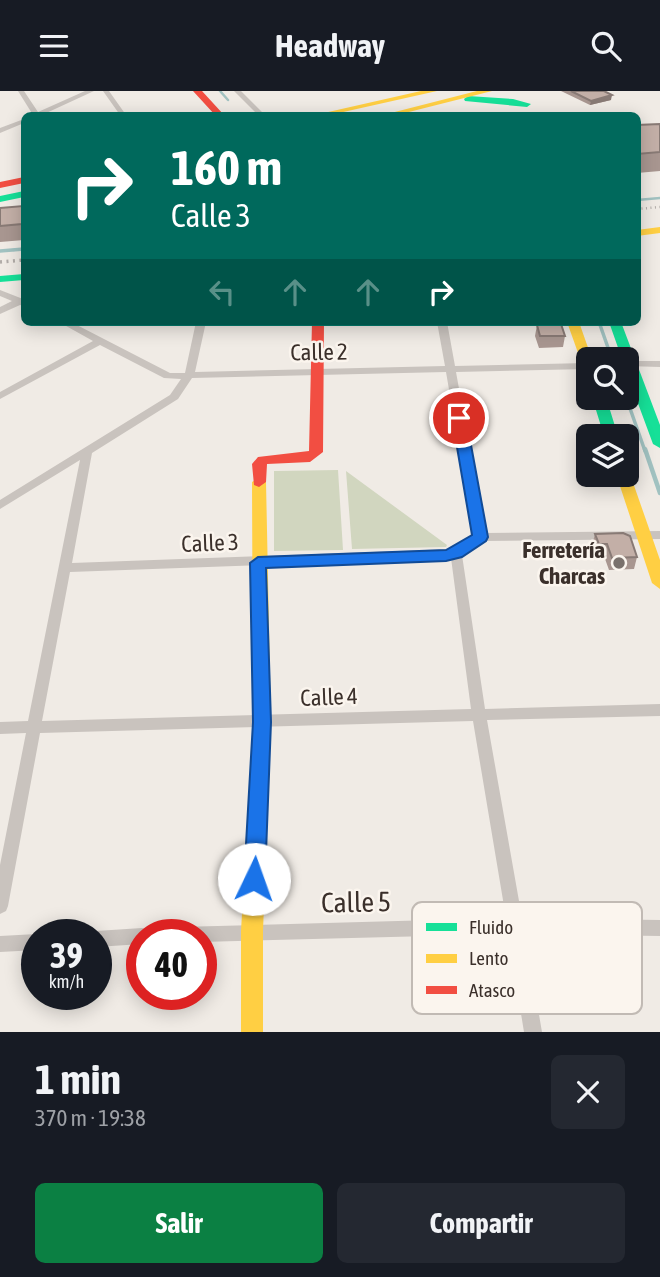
<!DOCTYPE html>
<html lang="es">
<meta charset="utf-8">
<style>
:root{--surface:#171b24;--page:#242831;--text:#f1f3f6;--muted:#9ea1a6;--accent:#0b8043}
body{margin:0;font-family:"Asap Condensed",sans-serif;background:var(--page);color:var(--text);height:100vh;display:flex;flex-direction:column;font-size:26px;white-space:nowrap}
*{box-sizing:border-box;margin:0}
p{font-size:23px;color:var(--muted)}
.icon{flex:none;width:38px;height:38px;fill:none;stroke:currentColor;stroke-width:2;stroke-linecap:round;stroke-linejoin:round}
.map{position:relative;height:941px;overflow:hidden}
.sheet{display:flex;flex-direction:column;background:var(--surface);flex:1}
.sheet>*{flex:none}
.banner{position:absolute;left:21px;top:21px;width:620px;height:214px;border-radius:10px;box-shadow:0 4px 18px #0003;background:#00695c;color:#fff;overflow:hidden}
.fabs{position:absolute;left:576px;top:256px;display:grid;gap:14px}
.fabs a{display:grid;place-items:center;width:63px;height:63px;border-radius:10px;background:var(--surface);box-shadow:0 4px 18px #0003;font-size:35px}
.speed{position:absolute;left:21px;top:828px;display:flex;gap:14px;font-size:35px;font-weight:700;text-align:center}
.speed>*{display:grid;place-content:center;width:91px;height:91px;border-radius:50%;background:var(--surface);box-shadow:0 4px 18px #0003;line-height:1}
.speed small{font-size:18px;font-weight:400}
.speed .limit{border:10px solid #d22;background:#fff;color:#111}
.pin{position:absolute;display:grid;place-items:center;width:60px;height:60px;color:#fff;margin:-30px;border:4px solid #fff;border-radius:50%;box-shadow:0 2px 7px #0007}
.me{position:absolute;width:77px;margin:-38px;rotate:3deg;stroke-linejoin:round;filter:drop-shadow(0 0 5px #0008)}
.turn{display:flex;align-items:center;gap:24px;height:147px;padding:0 35px;font-size:32px}
.turn .icon{width:91px;height:91px;stroke-width:2.5}
.turn b{display:block;font-size:49px;line-height:60px}
.lanes{display:flex;align-items:center;height:66px;padding:0 35px;background:#0003;justify-content:center;gap:35px;direction:ltr}
.lanes .off{opacity:.35}
.round{display:grid;place-items:center;flex:none;width:74px;height:74px;border-radius:10px;background:var(--page)}
.overview{display:flex;align-items:center;justify-content:space-between;height:119px;padding:0 35px}
h1{font-size:42px;font-weight:700;line-height:52px}
.cta{display:flex;gap:14px;margin-top:auto;padding:14px 35px}
.cta a{flex:1;height:80px;border-radius:10px;background:var(--accent);color:#fff;font-size:28px;font-weight:700;line-height:80px;text-align:center}
.cta a+a{background:var(--page);color:var(--text)}
header{display:flex;justify-content:space-between;align-items:center;height:91px;padding:0 35px;background:var(--surface);font-size:32px;font-weight:700}
.map>svg:first-child{display:block}
</style>
<header><svg class="icon" aria-label="menu" viewBox="0 0 24 24"><path d="M4 6h16M4 12h16M4 18h16"/></svg>Headway<svg class="icon" aria-label="search" viewBox="0 0 24 24"><circle cx="10" cy="10" r="6"/><path d="M15 15l6 6"/></svg></header>
<div class="map">
<svg width="660" height="941" viewBox="0 0 660 941">
<rect width="100%" height="100%" fill="#f0ebe5"/>
<path fill="#d1d6bf" d="M 338,379 L 343,459 L 274,460 L 274,380 Z
M 346,380 L 447,454 L 446,456 L 352,458 Z"/>
<g fill="none" stroke-linecap="round" stroke-linejoin="round">
<path stroke="#a1c2c1" stroke-width="2.5" d="M 220,0 L 228,9
M 637,109 L 660,107
M 13,159 L 24,158"/>
<path stroke="#a1c2c1" stroke-width="3.5" d="M 0,160 L 24,158
M 599,231 L 612,268
M 626,306 L 645,360"/>
<path stroke="#a1c2c1" stroke-width="4.5" d="M 645,358 L 660,402"/>
<path fill="#c9c3be" fill-rule="evenodd" d="M 18,0 L 24,0 L 38,21 L 85,0 L 94,0 L 42,24 L 33,24 Z
M 103,0 L 109,0 L 126,24 L 120,24 Z
M 234,0 L 241,0 L 265,24 L 258,24 Z
M 24,28 L 24,32 L 0,42 L 0,37 Z
M 0,199 L 23,208 L 24,215 L 20,214 L 0,223 L 0,216 L 12,210 L 0,205 Z
M 59,231 L 71,231 L 170,282 L 185,282 L 196,231 L 206,231 L 195,281 L 445,275 L 437,231 L 447,231 L 455,275 L 588,272 L 588,278 L 456,281 L 485,442 L 660,440 L 660,448 L 482,450 L 462,464 L 485,618 L 660,613 L 660,625 L 487,629 L 522,827 L 660,829 L 660,845 L 525,843 L 542,941 L 524,941 L 508,843 L 201,851 L 201,844 L 171,844 L 173,838 L 179,836 L 506,827 L 473,630 L 40,642 L 8,815 L 6,820 L 0,823 L 0,774 L 26,642 L 0,643 L 0,631 L 28,630 L 80,369 L 0,418 L 0,409 L 170,304 L 181,288 L 164,287 L 100,254 L 0,308 L 0,301 L 93,250 ZM 446,281 L 474,444 L 453,458 L 72,472 L 92,362 L 178,308 L 192,287 ZM 451,467 L 471,618 L 42,630 L 70,481 Z
M 630,270 L 660,270 L 660,276 L 626,275 L 626,271 Z
M 142,837 L 148,839 L 150,844 L 142,844 L 142,853 L 96,856 L 96,844 L 90,844 L 96,840 Z
M 37,843 L 37,859 L 0,861 L 0,845 Z"/>
<path fill="#16e098" fill-rule="evenodd" d="M 468,5 L 513,8 L 531,13 L 527,16 L 465,10 L 464,8 Z
M 24,100 L 24,106 L 0,111 L 0,105 Z
M 24,183 L 24,189 L 0,191 L 0,185 Z
M 609,231 L 621,231 L 660,334 L 660,357 L 653,353 L 626,280 L 626,268 L 622,268 Z
M 592,306 L 606,306 L 618,345 L 604,345 Z"/>
<path fill="#ffcf43" fill-rule="evenodd" d="M 421,0 L 437,0 L 330,24 L 315,24 Z
M 477,0 L 492,0 L 397,24 L 383,24 Z
M 660,136 L 660,142 L 637,145 L 637,139 Z
M 567,231 L 579,231 L 592,268 L 588,268 L 588,277 L 582,273 Z
M 626,379 L 630,383 L 660,469 L 660,498 L 652,492 L 616,383 L 626,383 Z
M 259,386 L 266,391 L 271,631 L 263,840 L 263,941 L 241,941 L 241,840 L 253,631 L 252,391 Z"/>
<path fill="#f24e42" fill-rule="evenodd" d="M 193,0 L 202,0 L 224,24 L 215,24 Z
M 24,86 L 24,92 L 0,97 L 0,91 Z
M 312,231 L 324,231 L 323,361 L 310,371 L 267,373 L 266,391 L 259,396 L 254,394 L 252,373 L 258,366 L 309,360 Z"/>
<path stroke="#b1aca8" stroke-width="2.5" stroke-dasharray="1 3.5" stroke-linecap="butt" d="M 637,118 L 660,116"/>
<path stroke="#b1aca8" stroke-width="3.5" stroke-dasharray="2 4.5" stroke-linecap="butt" d="M 0,171 L 24,169"/>
</g>
<path fill="#a89690" d="M 561,0 L 604,0 L 611,9 L 590,14 Z
M 660,33 L 660,80 L 637,82 L 637,34 Z
M 0,117 L 24,120 L 24,149 L 0,151 Z
M 537,234 L 565,245 L 563,256 L 539,257 L 535,245 Z
M 595,443 L 637,466 L 634,478 L 609,479 L 604,465 L 596,465 L 592,454 Z"/>
<path fill="#887a75" d="M 612,4 L 611,9 L 590,14 L 591,10 Z
M 23,115 L 24,120 L 24,145 L 22,133 Z"/>
<path fill="#c3afa7" stroke="#887a75" stroke-width="2" d="M 571,0 L 604,0 L 612,4 L 591,10 Z
M 660,33 L 660,61 L 637,63 L 637,34 Z
M 23,115 L 22,133 L 0,135 L 0,117 Z
M 561,233 L 565,245 L 540,245 L 537,234 Z
M 623,442 L 630,445 L 637,466 L 612,467 L 607,453 L 599,453 L 595,443 Z"/>
<path fill="#1a73e8" stroke="#114b97" stroke-width="2" d="M 459,323 L 466,327 L 488,446 L 486,450 L 462,466 L 446,470 L 266,477 L 271,631 L 265,788 L 262,794 L 254,797 L 247,794 L 244,788 L 253,631 L 250,472 L 258,466 L 446,459 L 472,444 L 452,327 Z"/>
<circle fill="#7a716c" stroke="#fbf5ee" stroke-width="2.5" cx="619" cy="472" r="7"/>
<g text-anchor="middle" stroke-width="5" stroke-linejoin="round" paint-order="stroke">
<g font-size="23" fill="#3b302b" stroke="#fbf5ee">
<text transform="translate(319 261) rotate(-1)" y="8">Calle 2</text>
<text transform="translate(210 452) rotate(-2)" y="8">Calle 3</text>
<text transform="translate(329 606) rotate(-2)" y="8">Calle 4</text>
</g>
<g font-size="23" font-weight="bold" fill="#3b302b" stroke="#fbf5ee" text-anchor="end">
<text x="605" y="467">Ferretería<tspan x="605" dy="26">Charcas</tspan></text>
</g>
<g font-size="28" fill="#3b302b" stroke="#fbf5ee">
<text transform="translate(356 811) rotate(-1)" y="10">Calle 5</text>
</g>
</g>
<rect x="412" y="811" width="230" height="112" rx="10" fill="#fbf5ee" stroke="#c1bab4" stroke-width="2"/>
<rect x="426" y="832" width="31" height="8" fill="#16e098"/>
<rect x="426" y="863" width="31" height="9" fill="#ffcf43"/>
<rect x="426" y="895" width="31" height="8" fill="#f24e42"/>
<g font-size="19" fill="#3b302b">
<text x="469" y="843">Fluido</text>
<text x="469" y="874">Lento</text>
<text x="469" y="906">Atasco</text>
</g>
</svg>
<div class="fabs">
<a><svg class="icon" aria-label="search" viewBox="0 0 24 24"><circle cx="10" cy="10" r="6"/><path d="M15 15l6 6"/></svg></a>
<a><svg class="icon" aria-label="layers" viewBox="0 0 24 24"><path d="M12 4l9 5-9 5-9-5zM3 14l9 5 9-5"/></svg></a>
</div>
<div class="speed"><div>39<small>km/h</small></div><div class="limit">40</div></div>
<div class="pin" style="left:459px;top:327px;background:#d93025"><svg class="icon" aria-label="arrive" viewBox="0 0 24 24"><path d="M6 21V4h12l-3 4 3 4H6"/></svg></div>
<svg class="me" style="left:254px;top:788px" viewBox="-20 -20 40 40"><circle r="19" fill="#fff"/><path d="M0-13L10 11 0 6-10 11z" fill="#1a73e8"/></svg>
<div class="banner">
<div class="turn"><svg class="icon" aria-label="right" viewBox="0 0 24 24"><path d="M7 20v-9h11M14 6l5 5-5 5"/></svg><div><b>160 m</b>Calle 3</div></div>
<div class="lanes"><svg class="icon off" aria-label="left" viewBox="0 0 24 24"><path d="M17 20v-9H6M10 6l-5 5 5 5"/></svg><svg class="icon off" aria-label="ahead" viewBox="0 0 24 24"><path d="M12 20V5M6 11l6-6 6 6"/></svg><svg class="icon off" aria-label="ahead" viewBox="0 0 24 24"><path d="M12 20V5M6 11l6-6 6 6"/></svg><svg class="icon" aria-label="right" viewBox="0 0 24 24"><path d="M7 20v-9h11M14 6l5 5-5 5"/></svg></div>
</div>
</div>
<section class="sheet">
<div class="overview"><div><h1>1 min</h1><p>370 m · 19:38</p></div><a class="round"><svg class="icon" aria-label="close" viewBox="0 0 24 24"><path d="M6 6l12 12M18 6L6 18"/></svg></a></div>
<div class="cta"><a>Salir</a><a>Compartir</a></div>
</section>
